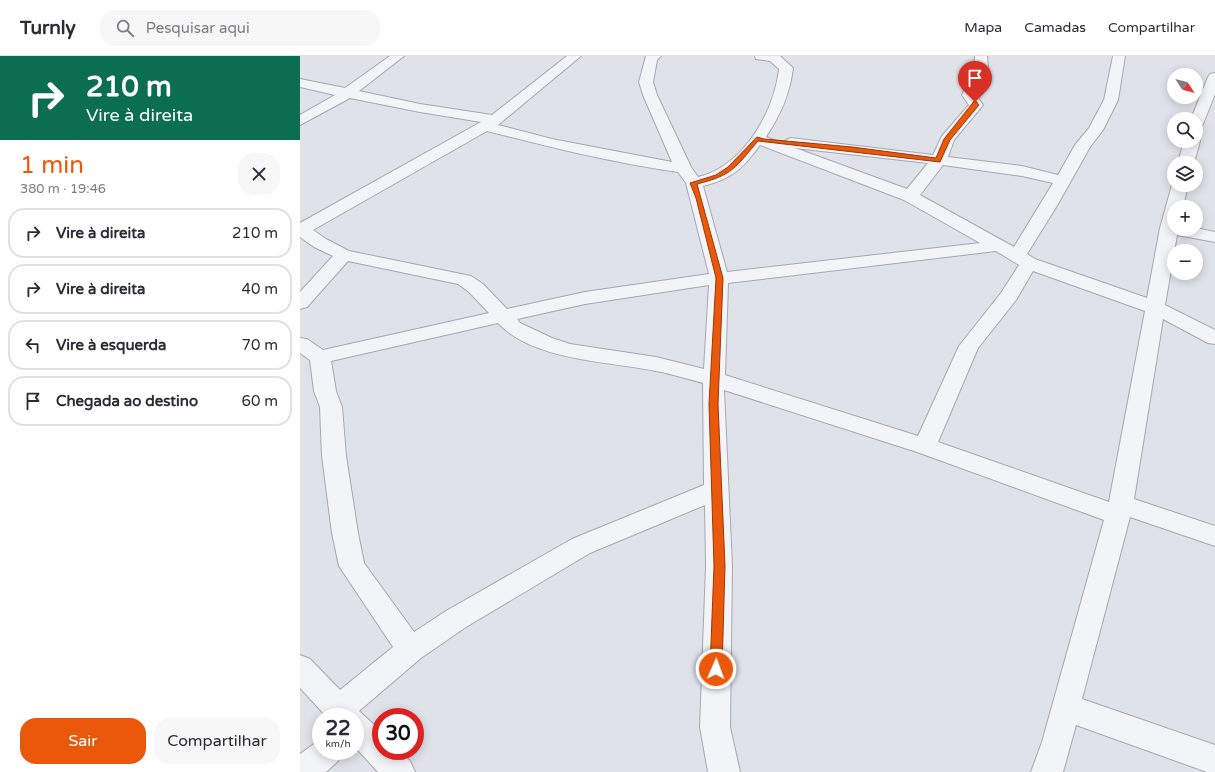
<!DOCTYPE html>
<html lang="pt">
<meta charset="utf-8">
<style>
:root{--surface:#fff;--page:#f7f7f7;--text:#2b2b33;--muted:#7c7c81;--line:#e1e1e2;--accent:#ea580c}
body{margin:0;font-family:"Varela Round",sans-serif;background:var(--page);color:var(--text);height:100vh;display:flex;flex-direction:column;font-size:15px;white-space:nowrap}
*{box-sizing:border-box;margin:0}
p{font-size:13px;color:var(--muted)}
.icon{flex:none;width:22px;height:22px;fill:none;stroke:currentColor;stroke-width:2;stroke-linecap:round;stroke-linejoin:round}
.map{position:relative;flex:1;overflow:hidden}
.side{display:flex;flex-direction:column;background:var(--surface);width:300px}
.side>*{flex:none}
.guide{background:#0b6e4f;color:#fff;overflow:hidden}
.needle{width:26px;rotate:126deg}
.fabs{position:absolute;left:867px;top:12px;display:grid;gap:8px}
.fabs a{display:grid;place-items:center;width:36px;height:36px;border-radius:50%;background:var(--surface);box-shadow:0 2px 10px #0003;font-size:20px}
.speed{position:absolute;left:12px;top:652px;display:flex;gap:8px;font-size:20px;font-weight:700;text-align:center}
.speed>*{display:grid;place-content:center;width:52px;height:52px;border-radius:50%;background:var(--surface);box-shadow:0 2px 10px #0003;line-height:1}
.speed small{font-size:10px;font-weight:400}
.speed .limit{border:6px solid #d22;background:#fff;color:#111}
.pin{position:absolute;display:grid;place-items:center;width:34px;height:34px;color:#fff;margin:-41px -17px;border-radius:50% 50% 50% 0;rotate:-45deg;box-shadow:0 0 4px #0007}
.pin .icon{rotate:45deg}
.me{position:absolute;width:44px;margin:-22px;rotate:2deg;stroke-linejoin:round;filter:drop-shadow(0 0 3px #0008)}
.turn{display:flex;align-items:center;gap:14px;height:84px;padding:0 20px;font-size:18px}
.turn .icon{width:52px;height:52px;stroke-width:2.5}
.turn b{display:block;font-size:28px;line-height:34px}
.round{display:grid;place-items:center;flex:none;width:42px;height:42px;border-radius:16px;background:var(--page)}
.overview{display:flex;align-items:center;justify-content:space-between;height:68px;padding:0 20px}
h1{font-size:24px;font-weight:600;line-height:30px;color:var(--accent)}
.cta{display:flex;gap:8px;margin-top:auto;padding:8px 20px}
.cta a{flex:1;height:46px;border-radius:16px;background:var(--accent);color:#fff;font-size:16px;font-weight:600;line-height:46px;text-align:center}
.cta a+a{background:var(--page);color:var(--text)}
ul{padding:0;list-style:none}
li{display:flex;align-items:center;gap:12px;height:50px;margin:0 8px 6px;padding:0 12px;border:2px solid var(--line);border-radius:16px}
li div{flex:1}
li b{display:block;font-size:15px}
li em{font-style:normal}
header{display:flex;align-items:center;gap:24px;box-sizing:border-box;height:56px;padding:0 20px;background:var(--surface);border-bottom:1px solid var(--line)}
header strong{font-size:19px}
nav{display:flex;gap:22px;margin-inline-start:auto;font-size:14px}
.search{width:280px;height:36px;background:var(--page);display:flex;align-items:center;gap:10px;box-sizing:border-box;padding:0 14px;border-radius:16px;color:var(--muted);font-size:15px}
main{display:flex;flex:1;min-height:0}
.map>svg:first-child{display:block}
</style>
<header>
<strong>Turnly</strong>
<div class="search"><svg class="icon" aria-label="search" viewBox="0 0 24 24"><circle cx="10" cy="10" r="6"/><path d="M15 15l6 6"/></svg>Pesquisar aqui</div>
<nav><a>Mapa</a><a>Camadas</a><a>Compartilhar</a></nav>
</header>
<main>
<section class="side">
<div class="guide">
<div class="turn"><svg class="icon" aria-label="right" viewBox="0 0 24 24"><path d="M7 20v-9h11M14 6l5 5-5 5"/></svg><div><b>210 m</b>Vire à direita</div></div>
</div>
<div class="overview"><div><h1>1 min</h1><p>380 m · 19:46</p></div><a class="round"><svg class="icon" aria-label="close" viewBox="0 0 24 24"><path d="M6 6l12 12M18 6L6 18"/></svg></a></div>
<ul>
<li><svg class="icon" aria-label="right" viewBox="0 0 24 24"><path d="M7 20v-9h11M14 6l5 5-5 5"/></svg><div><b>Vire à direita</b></div><em>210 m</em></li>
<li><svg class="icon" aria-label="right" viewBox="0 0 24 24"><path d="M7 20v-9h11M14 6l5 5-5 5"/></svg><div><b>Vire à direita</b></div><em>40 m</em></li>
<li><svg class="icon" aria-label="left" viewBox="0 0 24 24"><path d="M17 20v-9H6M10 6l-5 5 5 5"/></svg><div><b>Vire à esquerda</b></div><em>70 m</em></li>
<li><svg class="icon" aria-label="arrive" viewBox="0 0 24 24"><path d="M6 21V4h12l-3 4 3 4H6"/></svg><div><b>Chegada ao destino</b></div><em>60 m</em></li>
</ul>
<div class="cta"><a>Sair</a><a>Compartilhar</a></div>
</section>
<div class="map">
<svg width="915" height="716" viewBox="0 0 915 716">
<rect width="100%" height="100%" fill="#e0e2ea"/>
<g fill="none" stroke-linecap="round" stroke-linejoin="round">
<defs>
<path id="minor" d="M 90,0 L 104,0 L 59,35 L 120,48 L 192,59 L 267,0 L 281,0 L 198,69 L 252,83 L 372,106 L 343,39 L 339,26 L 346,0 L 361,0 L 357,4 L 353,26 L 357,39 L 391,111 L 398,121 C 443,111 474,56 479,13 L 470,5 L 456,3 L 455,0 L 480,0 L 493,12 C 490,38 480,60 466,81 L 484,88 L 486,84 L 491,82 L 633,99 L 642,80 L 669,49 L 662,39 L 674,13 L 675,0 L 687,0 L 688,13 L 676,39 L 683,49 L 654,84 L 648,101 L 722,110 L 758,119 L 775,89 L 789,72 L 804,44 L 813,0 L 825,0 L 818,44 L 803,74 L 790,91 L 758,148 L 727,198 L 735,203 L 847,242 L 860,172 L 872,129 L 874,126 L 874,129 L 888,129 L 883,151 L 874,151 L 874,173 L 896,172 L 915,176 L 915,186 L 877,179 L 865,249 L 915,274 L 915,288 L 908,287 L 863,263 L 834,443 L 915,470 L 915,490 L 830,461 L 782,643 L 915,689 L 915,716 L 907,716 L 776,669 L 763,716 L 731,716 L 742,686 L 804,464 L 617,396 L 424,334 L 432,510 L 430,671 L 440,716 L 408,716 L 400,671 L 406,510 L 405,449 L 290,497 L 166,571 L 121,602 L 59,655 L 81,675 L 81,695 L 100,695 L 110,705 L 115,716 L 78,716 L 55,691 L 55,661 L 27,661 L 0,632 L 0,599 L 10,603 L 40,634 L 93,591 L 39,510 L 32,477 L 22,400 L 20,351 L 14,335 L 10,304 L 0,297 L 0,282 L 7,283 L 23,294 L 189,257 L 169,236 L 158,228 L 48,205 L 7,251 L 0,253 L 0,236 L 33,200 L 14,191 L 0,181 L 0,167 L 181,66 L 120,56 L 50,42 L 0,69 L 0,59 L 35,39 L 0,31 L 0,23 L 45,32 ZM 187,75 C 250,91 313,107 378,116 L 386,127 L 409,218 L 285,236 L 207,253 L 183,228 L 171,220 L 49,195 L 26,183 L 13,174 ZM 460,89 L 604,144 L 680,187 L 427,216 L 403,130 C 431,123 443,113 460,89 ZM 495,92 L 628,107 L 607,133 ZM 643,109 L 722,120 L 753,127 L 714,191 L 620,139 ZM 696,195 L 719,209 L 701,237 L 659,290 L 618,380 L 425,319 L 428,227 ZM 733,215 L 845,255 L 809,446 L 638,386 L 678,292 L 716,244 ZM 409,229 L 404,313 L 356,301 L 270,288 L 252,282 L 220,267 L 217,263 L 285,248 ZM 198,267 C 234,305 308,305 356,315 C 372,318 388,323 403,327 L 404,429 L 272,483 L 146,555 L 114,576 L 64,507 L 58,477 L 46,400 L 42,351 L 36,335 L 31,305 Z
M 915,17 L 915,38 L 903,68 L 901,71 L 896,72 L 896,63 L 891,63 L 908,21 L 910,18 Z
M 896,81 L 900,85 L 894,107 L 878,107 L 884,85 L 896,85 Z
M 21,683 L 21,695 L 42,695 L 38,705 L 26,716 L 0,716 L 0,698 Z"/>
</defs>
<use href="#minor" stroke="#a5a8b4" stroke-width="2"/>
<use href="#minor" fill="#f3f4f8" fill-rule="evenodd"/>
</g>
<path fill="#ea580c" stroke="#983908" d="M 675,44 L 679,49 L 650,84 L 640,106 L 458,85 C 435,112 433,119 397,128 L 423,222 L 418,348 L 425,510 L 422,613 L 420,617 L 416,618 L 412,617 L 410,613 L 414,510 L 409,348 L 416,222 L 396,142 L 390,127 L 416,119 L 428,111 L 457,81 L 464,83 L 552,91 L 636,102 L 644,83 Z"/>
</svg>
<div class="fabs">
<a><svg class="needle" viewBox="-14 -14 28 28"><path d="M0-13l5 13h-10z" fill="#e53935"/><path d="M0 13l5-13h-10z" fill="#7c7c81"/></svg></a>
<a><svg class="icon" aria-label="search" viewBox="0 0 24 24"><circle cx="10" cy="10" r="6"/><path d="M15 15l6 6"/></svg></a>
<a><svg class="icon" aria-label="layers" viewBox="0 0 24 24"><path d="M12 4l9 5-9 5-9-5zM3 14l9 5 9-5"/></svg></a>
<a>+</a>
<a>−</a>
</div>
<div class="speed"><div>22<small>km/h</small></div><div class="limit">30</div></div>
<div class="pin" style="left:675px;top:46px;background:#d93025"><svg class="icon" aria-label="arrive" viewBox="0 0 24 24"><path d="M6 21V4h12l-3 4 3 4H6"/></svg></div>
<svg class="me" style="left:416px;top:613px" viewBox="-20 -20 40 40"><circle r="17" fill="#ea580c" stroke="#fff" stroke-width="3"/><path d="M0-11L8 9 0 5-8 9z" fill="#fff"/></svg>
</div>
</main>
